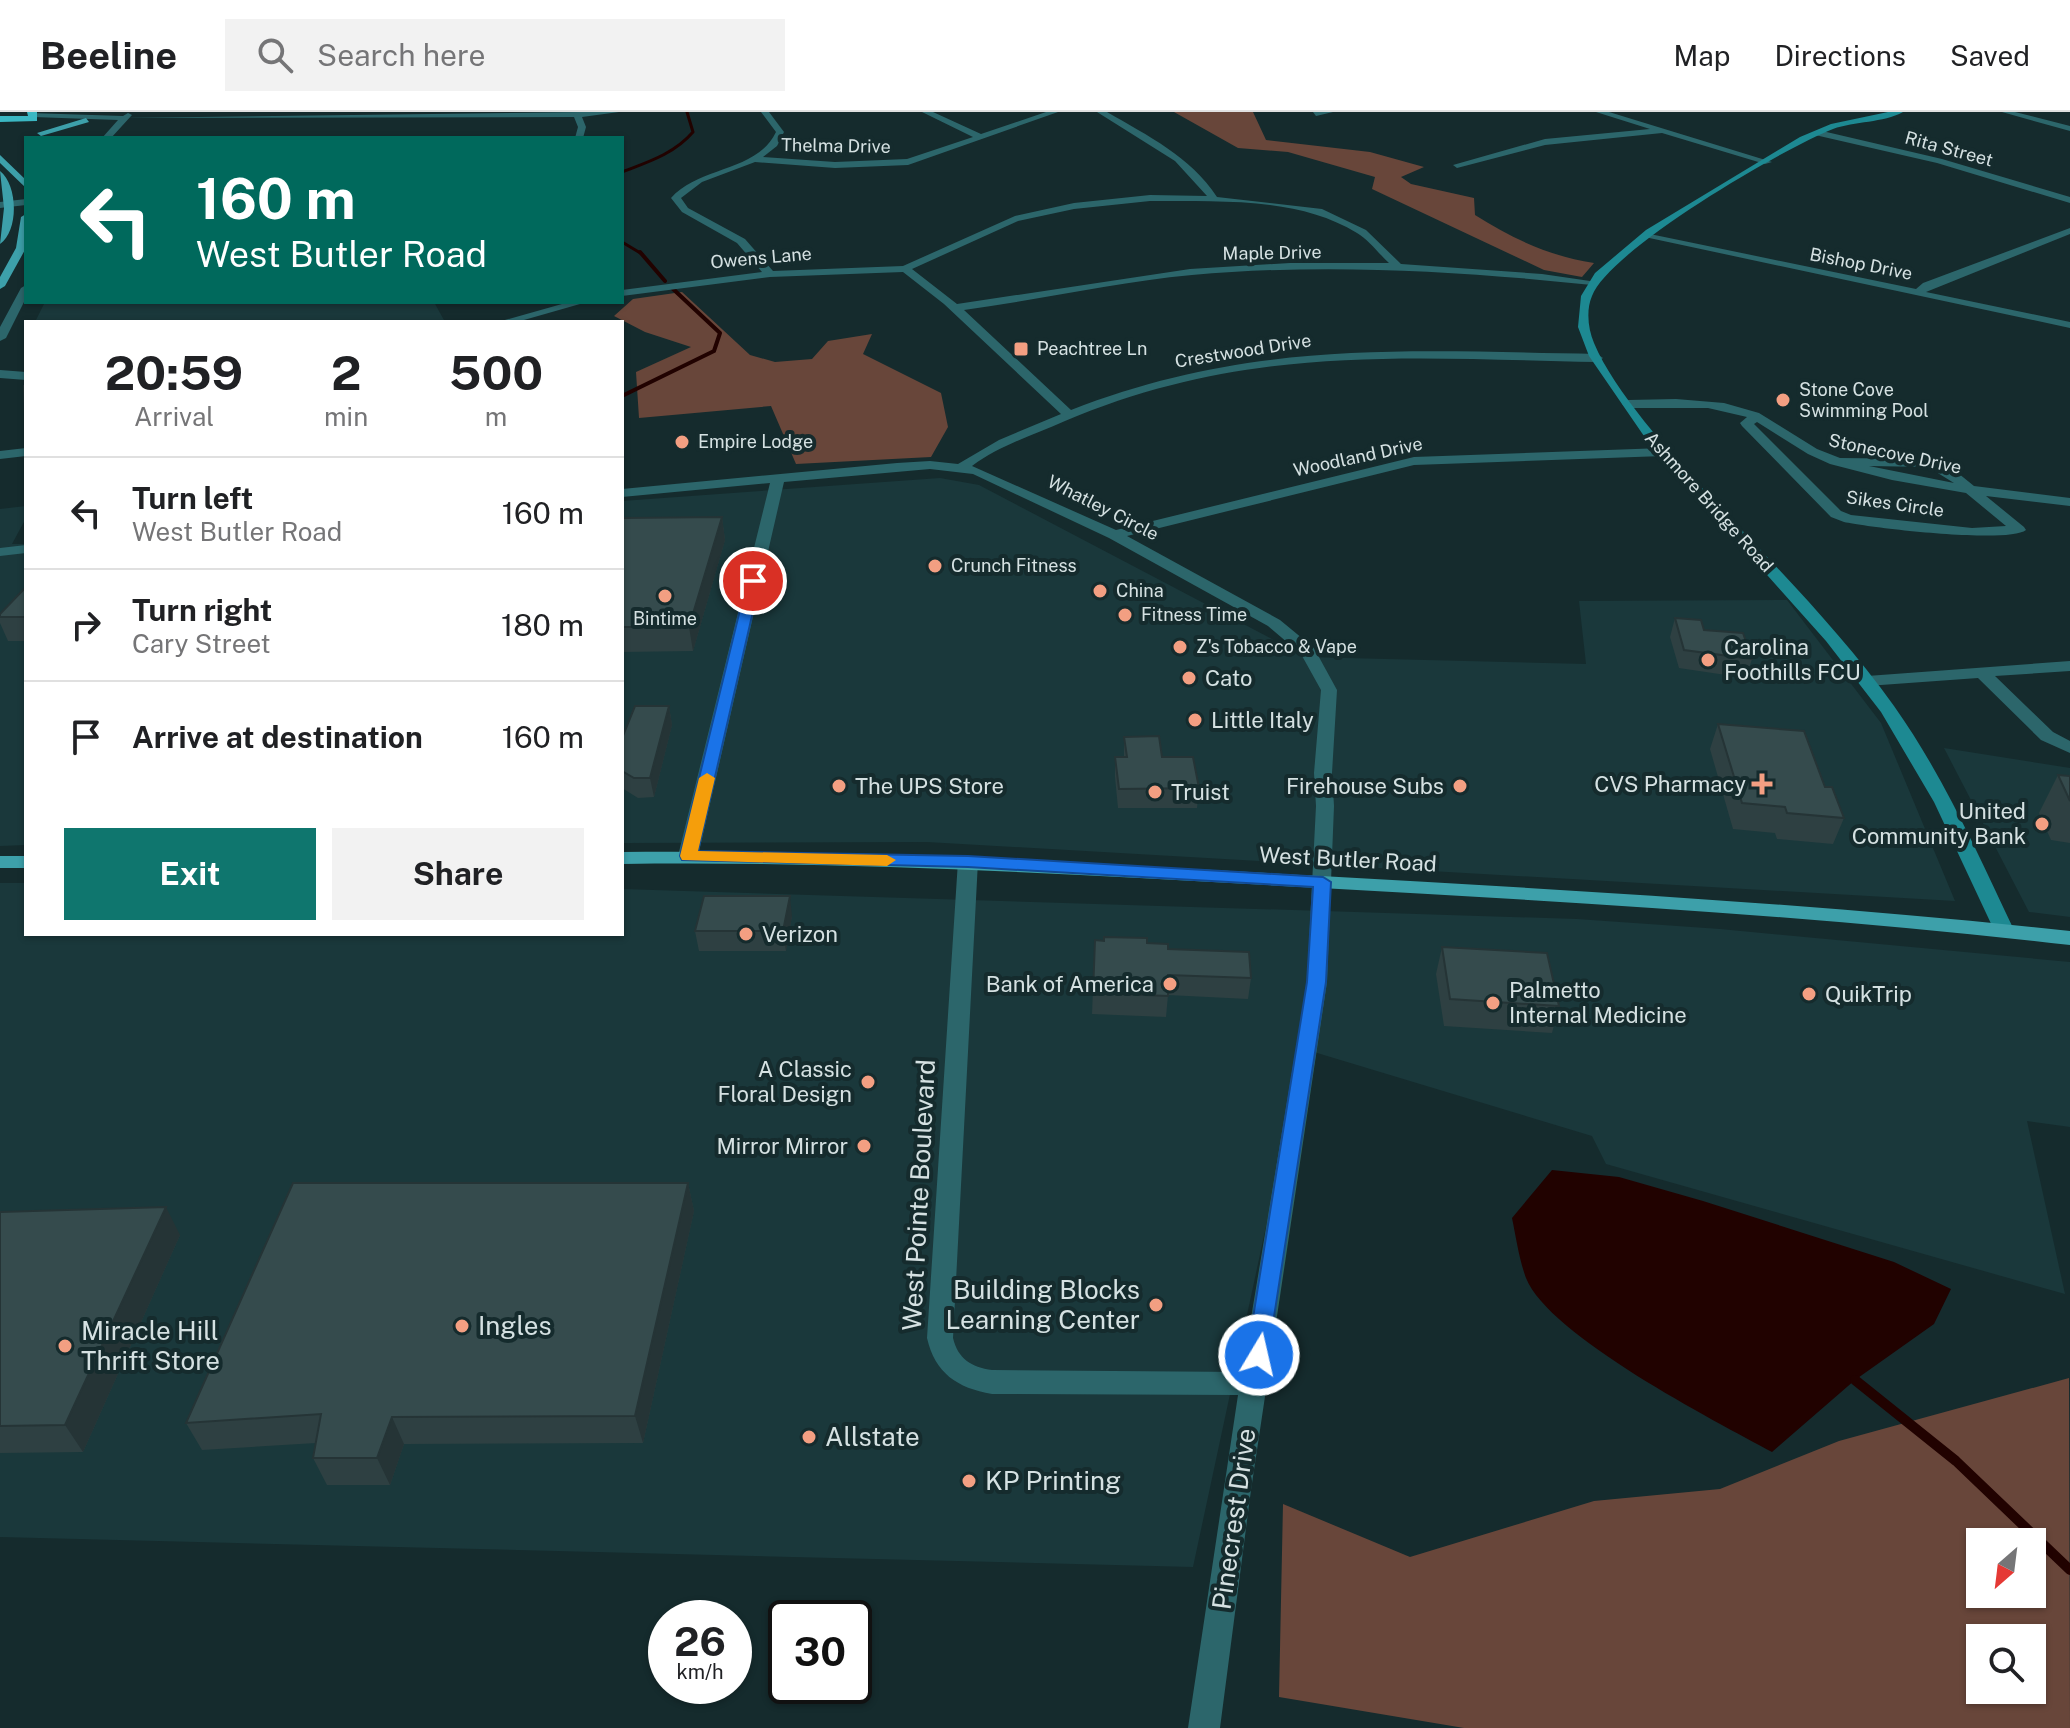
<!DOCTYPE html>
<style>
:root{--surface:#fff;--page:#f2f2f2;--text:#202124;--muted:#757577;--line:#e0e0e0;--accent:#0f766e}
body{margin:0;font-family:"Public Sans",sans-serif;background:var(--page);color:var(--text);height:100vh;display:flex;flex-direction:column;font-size:30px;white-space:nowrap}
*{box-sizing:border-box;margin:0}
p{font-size:26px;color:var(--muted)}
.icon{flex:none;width:44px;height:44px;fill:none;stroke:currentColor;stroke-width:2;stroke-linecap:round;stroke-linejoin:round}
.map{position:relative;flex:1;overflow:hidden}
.sheet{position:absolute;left:24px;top:208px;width:600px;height:616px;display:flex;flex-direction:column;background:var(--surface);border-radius:0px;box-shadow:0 2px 6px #0004}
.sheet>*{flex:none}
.guide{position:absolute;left:24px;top:24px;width:600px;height:168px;border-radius:0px;box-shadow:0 2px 6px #0004;background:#00695c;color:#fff;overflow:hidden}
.needle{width:52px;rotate:208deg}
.tools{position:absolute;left:1966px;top:1416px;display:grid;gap:16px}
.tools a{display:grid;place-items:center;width:80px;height:80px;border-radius:0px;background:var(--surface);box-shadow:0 2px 6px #0004;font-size:40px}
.speed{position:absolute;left:648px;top:1488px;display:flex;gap:16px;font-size:40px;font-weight:700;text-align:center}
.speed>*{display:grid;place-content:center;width:104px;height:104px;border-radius:50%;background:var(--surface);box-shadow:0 2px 6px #0004;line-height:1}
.speed small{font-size:20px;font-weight:400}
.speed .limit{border:4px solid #111;border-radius:12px;background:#fff;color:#111}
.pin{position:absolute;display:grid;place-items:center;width:68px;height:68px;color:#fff;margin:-34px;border:4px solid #fff;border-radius:50%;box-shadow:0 2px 8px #0007}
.me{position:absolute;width:88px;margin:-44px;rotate:9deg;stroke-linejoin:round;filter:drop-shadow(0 0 6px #0008)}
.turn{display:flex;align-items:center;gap:28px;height:168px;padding:0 40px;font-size:36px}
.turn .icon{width:104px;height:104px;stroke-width:2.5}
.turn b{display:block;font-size:56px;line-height:68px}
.eta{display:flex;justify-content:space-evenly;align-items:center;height:136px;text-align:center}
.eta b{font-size:48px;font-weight:700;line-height:56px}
.button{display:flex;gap:16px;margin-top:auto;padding:16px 40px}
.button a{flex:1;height:92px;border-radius:0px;background:var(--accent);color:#fff;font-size:32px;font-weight:700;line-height:92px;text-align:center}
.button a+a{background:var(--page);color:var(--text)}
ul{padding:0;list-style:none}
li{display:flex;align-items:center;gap:24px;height:112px;padding:0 40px;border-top:2px solid var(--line)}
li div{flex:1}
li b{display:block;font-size:30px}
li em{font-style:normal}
header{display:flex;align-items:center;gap:48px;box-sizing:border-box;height:112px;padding:0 40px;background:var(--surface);border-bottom:2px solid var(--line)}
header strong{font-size:38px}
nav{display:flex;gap:44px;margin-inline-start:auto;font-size:28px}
.search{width:560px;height:72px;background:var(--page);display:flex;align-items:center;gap:20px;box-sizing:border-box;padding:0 28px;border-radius:0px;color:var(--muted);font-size:30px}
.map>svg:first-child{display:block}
</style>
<header>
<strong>Beeline</strong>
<div class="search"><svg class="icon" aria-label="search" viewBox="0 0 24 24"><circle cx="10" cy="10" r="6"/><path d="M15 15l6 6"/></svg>Search here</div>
<nav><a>Map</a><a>Directions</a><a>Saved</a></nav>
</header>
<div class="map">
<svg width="2070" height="1616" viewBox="0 0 2070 1616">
<rect width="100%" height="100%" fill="#152b2d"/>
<path fill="#1a383b" d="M 45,190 L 434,190 L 445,210 L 35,210 Z
M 940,366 L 979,373 L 1306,545 L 1586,552 L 1579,489 L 1787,488 L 1881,611 L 1955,789 L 927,730 L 622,731 L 622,389 Z
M 26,394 L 26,406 L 12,432 L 26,432 L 26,733 L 0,734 L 0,397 Z
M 1944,636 L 2070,656 L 2070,805 L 2029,800 Z
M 0,771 L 26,771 L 26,822 L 622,822 L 622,777 L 1577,807 L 1720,817 L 2070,850 L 2070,1015 L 2027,1009 L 2065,1182 L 1606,1052 L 1592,1024 L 1304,937 L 1193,1455 L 0,1425 Z"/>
<path fill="#68463a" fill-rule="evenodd" d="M 1174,0 L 1253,0 L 1266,28 L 1370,40 L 1424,55 L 1401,65 L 1411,72 L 1474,86 L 1475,103 C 1513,127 1549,144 1594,151 L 1582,165 L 1544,158 L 1372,77 L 1375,65 L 1288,40 L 1238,36 Z
M 682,180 L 750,243 L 775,250 L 812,247 L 828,229 L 872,222 L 863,242 L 941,281 L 948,315 L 931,345 L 796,352 L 771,294 L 639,306 L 636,260 L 691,235 L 645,220 L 614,204 L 633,187 Z
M 2069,1266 L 2070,1616 L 1464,1616 L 1279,1585 L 1283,1392 L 1410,1445 L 1594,1389 L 1720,1377 L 1839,1329 ZM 1980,1430 L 2032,1430 L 2032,1482 L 1980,1482 ZM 1980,1526 L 2032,1526 L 2032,1578 L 1980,1578 Z"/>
<path fill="#210200" d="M 1552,1058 L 1619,1065 L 1703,1089 L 1894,1150 L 1951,1177 L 1934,1212 L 1855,1268 L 1772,1340 C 1715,1309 1549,1224 1526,1166 C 1519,1147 1516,1125 1512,1106 Z"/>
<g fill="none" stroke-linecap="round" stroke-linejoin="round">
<path stroke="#210200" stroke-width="3" d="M 622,60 C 648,50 674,42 693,20 L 687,0
M 622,130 L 642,142"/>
<path stroke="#210200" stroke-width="4" d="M 640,140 L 665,169
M 622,284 L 714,239 L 720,221 L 672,176"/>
<path stroke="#210200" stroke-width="10" d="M 1855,1268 L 1956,1349 L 2070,1458"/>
<path fill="#2c666b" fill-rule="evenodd" d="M 579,0 L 619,0 L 582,5 L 586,15 L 583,26 L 575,26 L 578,15 L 574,5 L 120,6 Z
M 761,0 L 769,0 L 784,20 L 777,34 L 763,45 L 835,50 L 907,47 L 973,25 L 922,0 L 933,0 L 981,22 L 1046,0 L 1058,0 L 908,53 L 835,56 L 755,50 L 702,70 L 681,86 L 688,96 L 745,127 L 773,159 L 903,154 L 1015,104 L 1074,91 L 1150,83 L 1207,84 L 1175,49 L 1097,0 L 1107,0 C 1148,24 1190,44 1217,85 L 1322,97 L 1366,118 L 1401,152 L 1542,162 L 1597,170 L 1592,173 C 1459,159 1326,151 1192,163 C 1115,170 1040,188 964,198 L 1071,298 C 1253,227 1408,239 1597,242 L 1603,246 L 1597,250 C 1405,246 1247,232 1065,309 C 1034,323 1000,333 972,354 L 1116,418 L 1414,345 L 1663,336 L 1670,340 L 1663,344 L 1414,353 L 1127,424 L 1280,508 L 1314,536 L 1337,578 L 1332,661 L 1334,694 L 1327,870 L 1251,1378 L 1220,1616 L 1188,1616 L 1238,1283 L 992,1282 C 957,1276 935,1261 927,1226 L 958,749 L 968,743 L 978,749 L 953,1226 C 958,1247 971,1255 992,1258 L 1242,1260 L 1307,870 L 1316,694 L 1314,661 L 1321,578 L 1301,542 L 1268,514 L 1109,426 L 973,362 L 930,357 L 784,370 L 698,744 L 695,748 L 681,748 L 678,744 L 770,371 L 622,385 L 622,377 L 897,351 L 930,349 L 958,352 L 999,328 L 1061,302 L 944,192 L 903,160 L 770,165 L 622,184 L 622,178 L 762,160 L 737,131 L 682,100 L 671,86 C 699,54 757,60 776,20 ZM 1150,89 C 1218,90 1297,84 1357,121 C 1369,128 1379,142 1389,151 L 1290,151 L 1190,157 L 957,192 L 912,157 L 1018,109 L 1074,97 Z
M 1313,0 L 1333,0 L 1316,4 Z
M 1596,0 L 1609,0 L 1772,50 L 1765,52 L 1662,21 L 1545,33 L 1457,56 L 1453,53 L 1545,27 L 1650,17 Z
M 2002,0 L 2015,0 L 2070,14 L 2070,19 Z
M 1818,18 L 1942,47 L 2070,85 L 2070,91 L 1937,51 L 1815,23 Z
M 26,87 L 26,93 L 0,96 L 0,90 Z
M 2070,116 L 2070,122 L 1926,180 L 2070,210 L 2070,216 L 1640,124 L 1645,121 L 1916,177 L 1923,171 Z
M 569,190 L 587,190 L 517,210 L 498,210 Z
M 1676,287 L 1724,291 L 1759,301 L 1817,337 L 1840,346 L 1930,347 L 1948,353 L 1974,374 L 2070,386 L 2070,394 L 1986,384 L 2024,415 L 2026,418 C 2008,432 1872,416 1844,410 L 1831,405 L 1742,314 L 1740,311 L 1747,305 L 1708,296 L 1628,296 L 1622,292 L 1628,288 ZM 1757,310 L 1808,342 L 1830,352 L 1892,368 L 1966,381 L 2006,414 L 1972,416 L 1851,403 L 1841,399 L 1754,312 ZM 1869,354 L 1928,355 L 1954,371 Z
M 26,433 L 26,441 L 0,444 L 0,436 Z
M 2070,549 L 2070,559 L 1995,564 L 2053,620 L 2070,629 L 2070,641 L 2041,628 L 1978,566 L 1867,574 L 1859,569 L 1867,564 Z"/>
<path fill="#2c666b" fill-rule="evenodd" d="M 30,1 L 123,4 L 128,1 L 132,3 L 111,26 L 102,26 L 118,8 L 33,5 Z
M 26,173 L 26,186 L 6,226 L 0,229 L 0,215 L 21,176 Z
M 0,258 L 26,260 L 26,268 L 0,266 Z
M 26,336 L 26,344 L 0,347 L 0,339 Z"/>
<path fill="#1d8992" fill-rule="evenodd" d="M 1888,0 L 1903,0 C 1883,11 1855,9 1833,17 C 1784,36 1610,137 1592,184 C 1586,198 1588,217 1594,231 C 1614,279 1671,342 1707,381 C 1771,450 1839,517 1894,594 C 1943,663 1978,742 2014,818 L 2004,825 L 1994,818 L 1934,690 L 1881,600 L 1826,529 L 1646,327 L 1589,244 L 1578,215 L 1581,184 L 1595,161 L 1646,118 L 1800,25 L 1831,12 Z"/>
<path fill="#3da0aa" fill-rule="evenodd" d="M 86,6 L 89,10 L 41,24 L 37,21 Z
M 0,43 L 26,68 L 26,76 L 0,51 Z
M 0,59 C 18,73 19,119 0,132 L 4,96 Z
M 26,102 L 26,136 L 5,174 L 0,177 L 0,165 L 16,136 L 21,105 Z
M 622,740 C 856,738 1088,751 1321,764 C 1571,778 1821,792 2070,819 L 2070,833 C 1821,804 1571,790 1321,776 C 1088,763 856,749 622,752 Z
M 0,744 L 26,744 L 26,756 L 0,756 Z"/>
<path fill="#3bb8c3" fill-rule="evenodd" d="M 27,0 L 37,0 L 37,9 L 0,10 L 0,4 L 28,4 Z"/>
</g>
<path fill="#2e4042" d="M 722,405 L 725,428 L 693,539 L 622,540 L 622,406 Z
M 26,475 L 26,529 L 8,529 L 0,511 L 0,502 Z
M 1675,506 L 1704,518 L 1752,547 L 1746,566 L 1679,556 L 1670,525 Z
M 669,594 L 672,613 L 654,685 L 638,686 L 622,676 L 622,626 Z
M 1718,612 L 1825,675 L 1844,706 L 1833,732 L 1777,727 L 1775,721 L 1733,717 L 1710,637 Z
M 1124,625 L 1162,645 L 1199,676 L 1197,696 L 1118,696 L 1115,665 L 1115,645 L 1124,645 Z
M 2058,663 L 2070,664 L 2070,731 L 2051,728 L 2039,701 Z
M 792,804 L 786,839 L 699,839 L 695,819 Z
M 1095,828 L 1147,831 L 1251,866 L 1248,887 L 1168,883 L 1166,905 L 1092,902 Z
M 1442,835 L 1559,894 L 1552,921 L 1444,914 L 1436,862 Z
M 688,1071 L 694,1099 L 643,1331 L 404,1332 L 390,1373 L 327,1373 L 313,1346 L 316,1331 L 202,1338 L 186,1311 Z
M 0,1100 L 180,1123 L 83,1340 L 0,1341 Z"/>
<path fill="#253436" d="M 722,405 L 725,428 L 693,539 L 689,515 Z
M 669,594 L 672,613 L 654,685 L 650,666 Z
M 790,784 L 792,804 L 786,839 L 783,819 Z
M 688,1071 L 694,1099 L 643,1331 L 635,1304 Z
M 166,1095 L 180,1123 L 83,1340 L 65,1313 Z
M 392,1305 L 404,1332 L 390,1373 L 377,1346 Z"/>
<path fill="#354b4d" stroke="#253436" stroke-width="2" d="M 24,274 L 26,274 L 25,303 Z
M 722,405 L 689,515 L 622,515 L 622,406 Z
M 26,475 L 26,505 L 0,505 L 0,502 Z
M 1675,506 L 1701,508 L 1704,518 L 1743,521 L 1752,547 L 1684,538 Z
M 635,594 L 669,594 L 650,666 L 634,666 L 622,659 L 622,626 Z
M 1718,612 L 1804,619 L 1825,675 L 1832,675 L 1844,706 L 1787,701 L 1785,695 L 1742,691 Z
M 1159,624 L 1162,645 L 1193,645 L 1199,676 L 1119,677 L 1115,645 L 1127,645 L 1124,625 Z
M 2058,663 L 2070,664 L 2070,689 Z
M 704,784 L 790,784 L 783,819 L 695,819 Z
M 1104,825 L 1147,826 L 1147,831 L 1168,832 L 1168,837 L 1249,840 L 1251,866 L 1168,863 L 1168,884 L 1093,881 L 1095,828 L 1104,829 Z
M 1442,835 L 1547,841 L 1559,894 L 1450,887 Z
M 293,1071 L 688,1071 L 635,1304 L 392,1305 L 377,1346 L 313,1346 L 321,1302 L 186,1311 Z
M 166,1095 L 65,1313 L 0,1314 L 0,1100 Z"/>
<path fill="#1a73e8" stroke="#114b97" stroke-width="2" d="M 753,465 L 760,469 L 698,739 L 968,744 L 1323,765 L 1331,770 L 1326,870 L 1267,1250 L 1259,1253 L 1250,1250 L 1247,1243 L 1307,870 L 1313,775 L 968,755 L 682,748 L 680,744 L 747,469 Z"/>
<path fill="#f59e0b" d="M 707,661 L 715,666 L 698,739 L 887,743 L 896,748 L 887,754 L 682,748 L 680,744 L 699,666 Z"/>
<g fill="#f39f82" stroke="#152b2d" stroke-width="3">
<rect x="1013" y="229" width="16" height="16" rx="4"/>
<circle cx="1783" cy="288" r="8"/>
<circle cx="682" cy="330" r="8"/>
<circle cx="935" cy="454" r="8"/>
<circle cx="1100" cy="479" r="8"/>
<circle cx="665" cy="484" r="8"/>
<circle cx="1125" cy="503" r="8"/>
<circle cx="1180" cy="535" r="8"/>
<circle cx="1708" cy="548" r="8"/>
<circle cx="1189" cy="566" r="8"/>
<circle cx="1195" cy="608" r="8"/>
<path d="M1758 660h8v8h8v8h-8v8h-8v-8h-8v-8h8z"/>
<circle cx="839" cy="674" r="8"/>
<circle cx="1460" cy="674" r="8"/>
<circle cx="1155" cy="680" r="8"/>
<circle cx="2042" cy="712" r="8"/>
<circle cx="746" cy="822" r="8"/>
<circle cx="1170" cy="872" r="8"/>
<circle cx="1809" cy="882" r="8"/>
<circle cx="1493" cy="891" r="8"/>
<circle cx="868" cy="970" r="8"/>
<circle cx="864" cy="1034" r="8"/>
<circle cx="1156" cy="1193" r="8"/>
<circle cx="462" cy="1214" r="8"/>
<circle cx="65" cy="1234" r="8"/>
<circle cx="809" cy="1325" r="8"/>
<circle cx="969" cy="1369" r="8"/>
</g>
<g text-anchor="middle" stroke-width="8" stroke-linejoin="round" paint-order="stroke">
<g font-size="18" fill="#d5e1e2" stroke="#152b2d">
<text transform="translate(836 34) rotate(1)" y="6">Thelma Drive</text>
<text transform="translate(1949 37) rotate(15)" y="6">Rita Street</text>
<text transform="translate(1272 141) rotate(-1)" y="6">Maple Drive</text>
<text transform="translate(761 146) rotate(-5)" y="6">Owens Lane</text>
<text transform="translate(1861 152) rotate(11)" y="6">Bishop Drive</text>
<text transform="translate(1243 239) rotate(-9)" y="6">Crestwood Drive</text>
<text transform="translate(1895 342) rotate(12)" y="6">Stonecove Drive</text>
<text transform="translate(1358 345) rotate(-12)" y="6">Woodland Drive</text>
<text transform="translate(1709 390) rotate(48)" y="6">Ashmore Bridge Road</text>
<text transform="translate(1895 392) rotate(8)" y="6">Sikes Circle</text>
<text transform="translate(1103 396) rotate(27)" y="6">Whatley Circle</text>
</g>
<g font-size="18" fill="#d5e1e2" stroke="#152b2d" text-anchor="start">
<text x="1037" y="243">Peachtree Ln</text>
<text x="1799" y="284">Stone Cove<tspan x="1799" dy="21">Swimming Pool</tspan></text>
<text x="698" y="336">Empire Lodge</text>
<text x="951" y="460">Crunch Fitness</text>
<text x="1116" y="485">China</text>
<text x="1141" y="509">Fitness Time</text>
<text x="665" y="513" text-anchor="middle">Bintime</text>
<text x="1196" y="541">Z's Tobacco &amp; Vape</text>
</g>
<g font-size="22" fill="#d5e1e2" stroke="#152b2d" text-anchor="start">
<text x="1724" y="543">Carolina<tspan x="1724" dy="25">Foothills FCU</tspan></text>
<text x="1205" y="574">Cato</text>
<text x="1211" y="616">Little Italy</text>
<text x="1746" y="680" text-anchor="end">CVS Pharmacy</text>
<text x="855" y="682">The UPS Store</text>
<text x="1444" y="682" text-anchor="end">Firehouse Subs</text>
<text x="1171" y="688">Truist</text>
<text x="2026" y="707" text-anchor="end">United<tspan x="2026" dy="25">Community Bank</tspan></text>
<text x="762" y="830">Verizon</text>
<text x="1154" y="880" text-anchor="end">Bank of America</text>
<text x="1509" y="886">Palmetto<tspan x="1509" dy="25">Internal Medicine</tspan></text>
<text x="1825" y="890">QuikTrip</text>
<text x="852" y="965" text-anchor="end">A Classic<tspan x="852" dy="25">Floral Design</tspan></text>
<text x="848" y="1042" text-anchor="end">Mirror Mirror</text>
</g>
<g font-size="22" fill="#d5e1e2" stroke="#152b2d">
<text transform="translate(1348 747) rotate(3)" y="8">West Butler Road</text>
</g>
<g font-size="26" fill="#d5e1e2" stroke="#152b2d">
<text transform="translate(919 1083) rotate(-87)" y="9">West Pointe Boulevard</text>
<text transform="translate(1234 1407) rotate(-82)" y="9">Pinecrest Drive</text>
</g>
<g font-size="26" fill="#d5e1e2" stroke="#152b2d" text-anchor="start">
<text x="1140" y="1187" text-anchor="end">Building Blocks<tspan x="1140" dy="30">Learning Center</tspan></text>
<text x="478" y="1223">Ingles</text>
<text x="81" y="1228">Miracle Hill<tspan x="81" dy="30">Thrift Store</tspan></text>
<text x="825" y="1334">Allstate</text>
<text x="985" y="1378">KP Printing</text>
</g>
</g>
</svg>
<div class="tools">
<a><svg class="needle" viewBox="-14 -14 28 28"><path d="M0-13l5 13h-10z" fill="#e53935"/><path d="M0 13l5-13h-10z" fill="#757577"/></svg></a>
<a><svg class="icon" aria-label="search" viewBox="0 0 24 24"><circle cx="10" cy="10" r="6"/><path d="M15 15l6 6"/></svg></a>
</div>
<div class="speed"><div>26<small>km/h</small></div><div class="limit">30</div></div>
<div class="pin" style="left:753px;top:469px;background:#d93025"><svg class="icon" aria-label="arrive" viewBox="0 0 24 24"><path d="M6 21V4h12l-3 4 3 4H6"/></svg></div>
<svg class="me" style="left:1259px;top:1243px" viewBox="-20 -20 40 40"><circle r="17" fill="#1a73e8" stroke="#fff" stroke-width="3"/><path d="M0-11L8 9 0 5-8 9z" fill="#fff"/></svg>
<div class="guide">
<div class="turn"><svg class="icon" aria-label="left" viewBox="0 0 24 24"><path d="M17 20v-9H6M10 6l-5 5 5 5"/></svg><div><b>160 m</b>West Butler Road</div></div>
</div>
<section class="sheet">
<div class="eta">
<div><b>20:59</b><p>Arrival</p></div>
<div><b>2</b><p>min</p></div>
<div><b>500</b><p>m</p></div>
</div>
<ul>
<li><svg class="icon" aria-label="left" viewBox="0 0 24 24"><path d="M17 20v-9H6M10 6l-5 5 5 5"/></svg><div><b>Turn left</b><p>West Butler Road</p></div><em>160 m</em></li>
<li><svg class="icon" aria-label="right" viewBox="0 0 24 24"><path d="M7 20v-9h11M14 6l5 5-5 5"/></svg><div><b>Turn right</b><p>Cary Street</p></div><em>180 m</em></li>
<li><svg class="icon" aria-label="arrive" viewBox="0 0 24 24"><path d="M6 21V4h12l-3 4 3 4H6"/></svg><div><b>Arrive at destination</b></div><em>160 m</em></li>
</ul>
<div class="button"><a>Exit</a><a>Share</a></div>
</section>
</div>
